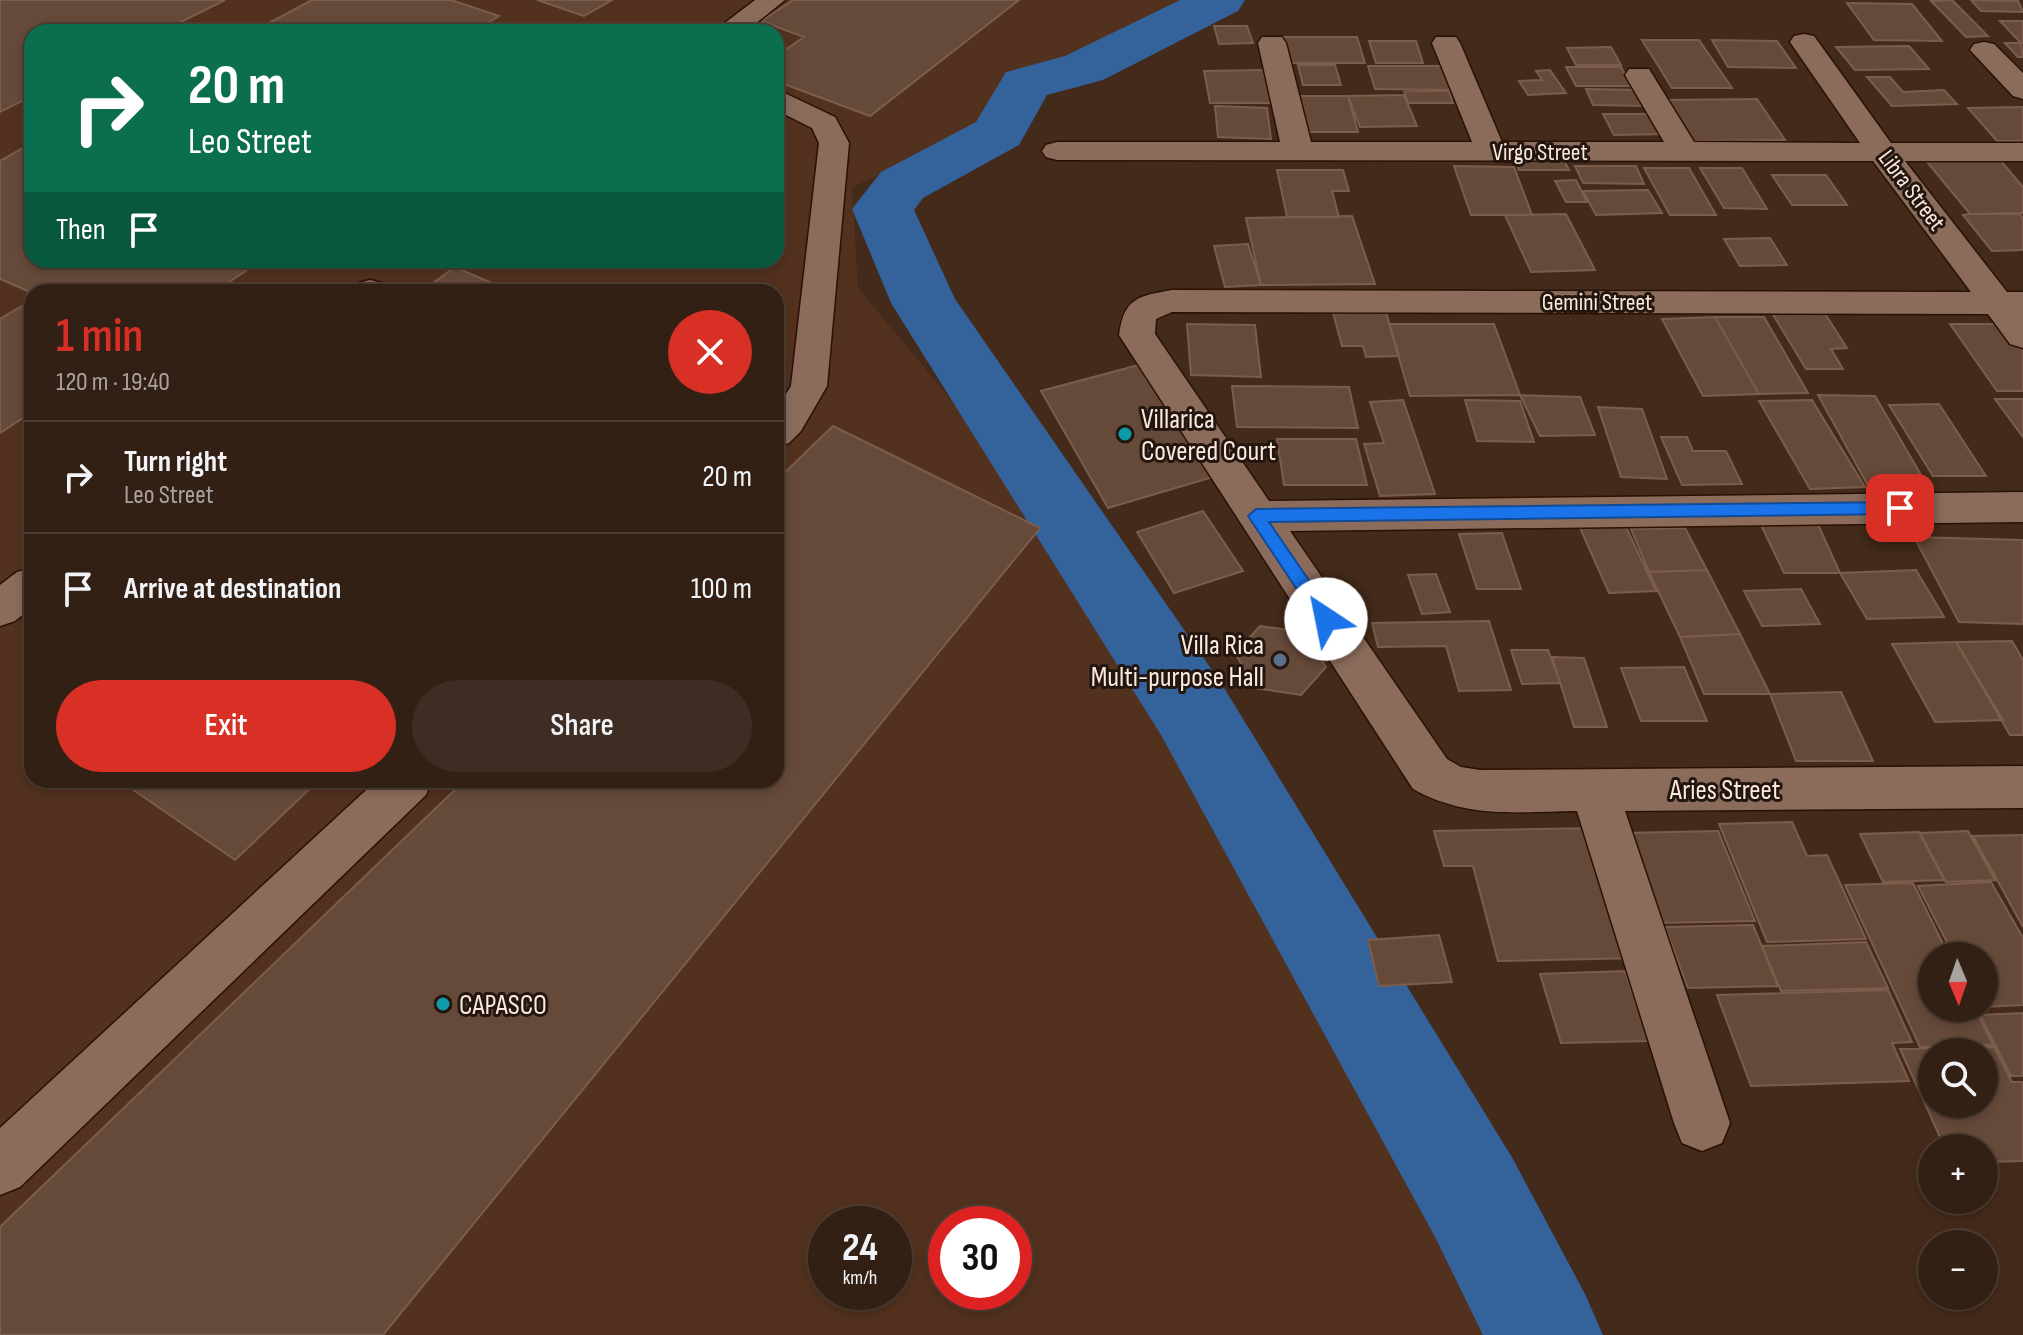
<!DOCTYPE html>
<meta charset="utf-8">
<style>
:root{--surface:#332014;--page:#3e2d22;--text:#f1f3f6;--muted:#a9a3a0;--line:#4e3e34;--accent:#d93025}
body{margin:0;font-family:"Sofia Sans Condensed",sans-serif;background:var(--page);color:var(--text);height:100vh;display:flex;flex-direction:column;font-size:30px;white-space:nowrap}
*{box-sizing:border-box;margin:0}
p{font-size:26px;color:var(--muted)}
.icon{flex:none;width:44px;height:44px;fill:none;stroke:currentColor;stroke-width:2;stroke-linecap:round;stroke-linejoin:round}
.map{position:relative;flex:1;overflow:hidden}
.drawer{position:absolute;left:24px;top:284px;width:760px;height:504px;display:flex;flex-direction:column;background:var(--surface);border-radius:24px;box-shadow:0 4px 12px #0003,0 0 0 2px var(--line)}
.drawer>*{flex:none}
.guide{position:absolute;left:24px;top:24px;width:760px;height:244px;border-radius:24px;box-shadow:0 4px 12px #0003,0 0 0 2px var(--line);background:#0b6e4f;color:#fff;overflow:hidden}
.needle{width:52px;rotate:178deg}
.buttons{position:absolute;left:1918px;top:942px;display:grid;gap:16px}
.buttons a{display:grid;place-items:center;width:80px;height:80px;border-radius:50%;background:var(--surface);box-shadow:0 4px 12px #0003,0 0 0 2px var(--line);font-size:40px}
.speed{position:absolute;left:808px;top:1206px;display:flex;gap:16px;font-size:40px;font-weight:700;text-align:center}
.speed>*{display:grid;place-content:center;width:104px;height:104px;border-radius:50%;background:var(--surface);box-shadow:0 4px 12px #0003,0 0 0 2px var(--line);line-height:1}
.speed small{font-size:20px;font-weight:400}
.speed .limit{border:12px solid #d22;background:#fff;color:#111}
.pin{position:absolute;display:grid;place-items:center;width:68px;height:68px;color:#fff;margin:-34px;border-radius:16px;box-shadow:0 4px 12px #0006}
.me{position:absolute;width:88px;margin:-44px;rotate:326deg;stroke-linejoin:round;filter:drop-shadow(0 0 6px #0008)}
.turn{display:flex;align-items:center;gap:28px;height:168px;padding:0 32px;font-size:36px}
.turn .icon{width:104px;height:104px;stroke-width:2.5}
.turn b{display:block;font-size:56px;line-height:68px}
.then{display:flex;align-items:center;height:76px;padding:0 32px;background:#0003;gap:16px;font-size:30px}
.round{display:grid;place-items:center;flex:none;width:84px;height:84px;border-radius:42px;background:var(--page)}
.summary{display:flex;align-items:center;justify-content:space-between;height:136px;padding:0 32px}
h1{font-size:48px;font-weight:600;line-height:60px;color:var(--accent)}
.cta{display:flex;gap:16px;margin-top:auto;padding:16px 32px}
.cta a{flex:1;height:92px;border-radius:48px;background:var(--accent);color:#fff;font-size:32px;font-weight:600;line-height:92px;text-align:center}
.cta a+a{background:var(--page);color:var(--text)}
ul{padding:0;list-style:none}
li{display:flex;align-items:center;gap:24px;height:112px;padding:0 32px;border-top:2px solid var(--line)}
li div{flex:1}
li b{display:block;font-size:30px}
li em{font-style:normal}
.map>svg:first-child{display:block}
</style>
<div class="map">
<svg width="2023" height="1335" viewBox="0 0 2023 1335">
<rect width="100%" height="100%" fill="#442a1a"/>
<path fill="#52311e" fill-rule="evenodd" d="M 0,0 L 1195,0 L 1072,61 L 1015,72 L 969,137 L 852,187 L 858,288 L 1071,544 L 1428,1216 L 1484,1335 L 0,1335 ZM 32,32 L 776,32 L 776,260 L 32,260 ZM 32,292 L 776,292 L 776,780 L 32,780 ZM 826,1224 L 894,1224 L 894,1292 L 826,1292 ZM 946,1224 L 1014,1224 L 1014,1292 L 946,1292 Z"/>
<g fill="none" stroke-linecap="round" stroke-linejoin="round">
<path fill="#34629b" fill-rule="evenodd" d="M 1180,0 L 1245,0 L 1238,11 L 1103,80 L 1047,95 L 1019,145 L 923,198 L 914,210 L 955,299 L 1221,683 L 1513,1159 L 1585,1294 L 1603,1335 L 1483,1335 L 1435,1237 L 1161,735 L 891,303 L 852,209 L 881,172 L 976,122 L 1006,72 L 1065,56 Z"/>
</g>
<path fill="#664a39" stroke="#7b5d4d" stroke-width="2" fill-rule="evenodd" d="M 0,0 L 225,0 L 161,32 L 32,32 L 32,96 L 0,112 Z
M 312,0 L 451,0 L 499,16 L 473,32 L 252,32 Z
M 537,0 L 612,0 L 584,16 Z
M 793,0 L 1019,0 L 870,116 L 776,81 L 776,56 L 804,37 L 761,21 Z
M 1952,0 L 1988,36 L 1966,37 L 1931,1 Z
M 1971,0 L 2018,1 L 2023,12 L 1981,11 Z
M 1847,3 L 1912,4 L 1942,41 L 1874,40 Z
M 2000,21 L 2023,21 L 2023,43 L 2021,43 Z
M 1214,26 L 1247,26 L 1253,43 L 1219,44 Z
M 1281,37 L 1357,37 L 1365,63 L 1288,63 Z
M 1642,40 L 1699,40 L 1732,88 L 1672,88 Z
M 1712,40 L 1777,41 L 1796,68 L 1728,67 Z
M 1369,41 L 1416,41 L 1423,63 L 1376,63 Z
M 2005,43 L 2021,43 L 2023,57 L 2018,57 Z
M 1909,46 L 1929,69 L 1855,70 L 1836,47 Z
M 1611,47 L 1621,65 L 1576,65 L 1567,48 Z
M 1298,65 L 1335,65 L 1341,85 L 1303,85 Z
M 1368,66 L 1446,66 L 1455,90 L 1375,89 Z
M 1566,67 L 1621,67 L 1632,86 L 1576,86 Z
M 1263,70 L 1271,103 L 1210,103 L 1204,71 Z
M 1550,70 L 1566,93 L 1528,95 L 1519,81 L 1542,80 L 1536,71 Z
M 1867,77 L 1890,77 L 1903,92 L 1944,90 L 1957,104 L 1892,106 Z
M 1586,89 L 1639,90 L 1648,106 L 1593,105 Z
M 1404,91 L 1449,91 L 1453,103 L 1408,103 Z
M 1404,95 L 1417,126 L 1360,127 L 1348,96 Z
M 1293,96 L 1348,96 L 1358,132 L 1303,132 Z
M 1757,99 L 1785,140 L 1693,141 L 1668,100 Z
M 1215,106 L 1267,108 L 1271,139 L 1218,137 Z
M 2023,107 L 2023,141 L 1997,141 L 1968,108 Z
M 1603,114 L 1653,114 L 1666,134 L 1614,135 Z
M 32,143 L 32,260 L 262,260 L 214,292 L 32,293 L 0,279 L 0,161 Z
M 1513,156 L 1562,156 L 1569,170 L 1519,170 Z
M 2000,160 L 2023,187 L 2023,213 L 1970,214 L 1927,162 Z
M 1454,166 L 1514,167 L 1532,215 L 1471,215 Z
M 1575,166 L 1636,166 L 1644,184 L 1583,183 Z
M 1644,168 L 1689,168 L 1716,215 L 1670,215 Z
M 1700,168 L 1742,168 L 1767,209 L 1724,208 Z
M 1277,170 L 1343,170 L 1349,191 L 1332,191 L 1339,217 L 1287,217 Z
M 1772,175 L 1826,175 L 1847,205 L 1792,205 Z
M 1576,180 L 1587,202 L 1566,202 L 1555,181 Z
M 1648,190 L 1662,213 L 1596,215 L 1583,191 Z
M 1566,214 L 1595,270 L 1531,272 L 1505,215 Z
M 1970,214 L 2019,214 L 2023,218 L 2023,250 L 1992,251 L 1963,215 Z
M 1352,216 L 1375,284 L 1261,285 L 1246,218 Z
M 1770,238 L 1787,265 L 1740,266 L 1724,239 Z
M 1248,244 L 1261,285 L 1225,287 L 1214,246 Z
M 455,267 L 512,292 L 421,292 Z
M 32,300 L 32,412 L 0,433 L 0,319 Z
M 1332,309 L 1385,309 L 1399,356 L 1366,357 L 1363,346 L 1342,346 Z
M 1824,312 L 1847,348 L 1831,349 L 1843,369 L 1806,369 L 1772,313 Z
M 1715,317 L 1764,317 L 1808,393 L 1759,394 Z
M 1715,317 L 1759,394 L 1703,396 L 1662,319 Z
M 1187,324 L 1255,325 L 1261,377 L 1191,375 Z
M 1389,324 L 1494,324 L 1520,395 L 1410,396 Z
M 1950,324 L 2003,324 L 2023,352 L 2023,391 L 1997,391 Z
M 1139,365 L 1213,477 L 1108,508 L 1041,391 Z
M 1232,386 L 1349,387 L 1358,428 L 1237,427 Z
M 1520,395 L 1580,397 L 1595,435 L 1540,436 Z
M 1818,395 L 1875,396 L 1931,492 L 1871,491 Z
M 1995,399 L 2023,399 L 2023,437 Z
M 1403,400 L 1435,494 L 1380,496 L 1364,444 L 1384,443 L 1370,402 Z
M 1465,400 L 1520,401 L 1534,442 L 1477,441 Z
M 1812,400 L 1865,487 L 1810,489 L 1759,401 Z
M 1939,404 L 1986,476 L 1933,476 L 1889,405 Z
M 1598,407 L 1642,409 L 1667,479 L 1621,477 Z
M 833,426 L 1040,528 L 383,1335 L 0,1335 L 0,1227 L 465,780 L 776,780 L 776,481 Z
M 1661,437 L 1687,437 L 1693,451 L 1726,451 L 1742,484 L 1682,485 Z
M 1277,439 L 1356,439 L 1367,485 L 1284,485 Z
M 1203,511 L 1243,571 L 1174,593 L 1137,532 Z
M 1816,520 L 1840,573 L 1784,573 L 1761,525 Z
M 1625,525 L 1656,591 L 1609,593 L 1580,528 Z
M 1685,528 L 1707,570 L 1649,572 L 1631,529 Z
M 1502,533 L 1521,589 L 1477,589 L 1459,534 Z
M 1914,537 L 2023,540 L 2023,624 L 1959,622 Z
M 1707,570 L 1740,634 L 1680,637 L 1649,572 Z
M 1916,570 L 1944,617 L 1867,619 L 1840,573 Z
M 1436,574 L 1450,612 L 1422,614 L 1408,575 Z
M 1801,589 L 1820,624 L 1762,626 L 1744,591 Z
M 1489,621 L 1511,690 L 1459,691 L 1446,646 L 1378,647 L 1372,623 Z
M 1260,626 L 1304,632 L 1326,667 L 1301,695 L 1255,688 L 1235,653 Z
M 1740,634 L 1770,694 L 1704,694 L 1680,637 Z
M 2012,641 L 2023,660 L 2023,735 L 2010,735 L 1956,642 Z
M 1956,642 L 2003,720 L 1935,722 L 1892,644 Z
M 1511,650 L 1548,650 L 1560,683 L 1522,684 Z
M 1552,657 L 1584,658 L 1607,727 L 1574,727 Z
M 1684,667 L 1707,721 L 1641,721 L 1621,668 Z
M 1841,692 L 1873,761 L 1796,761 L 1770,694 Z
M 119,780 L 319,780 L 235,860 Z
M 1792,822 L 1807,856 L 1827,855 L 1866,939 L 1767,942 L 1719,824 Z
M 1596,828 L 1640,958 L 1498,961 L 1473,866 L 1444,866 L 1434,831 Z
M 1718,831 L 1755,921 L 1655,923 L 1624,833 Z
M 1968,831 L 1995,880 L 1946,882 L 1920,833 Z
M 1919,832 L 1944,880 L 1883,882 L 1860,834 Z
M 2023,835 L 2023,927 L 1973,836 Z
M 1991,882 L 2023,938 L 2023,1005 L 1984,1007 L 1984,956 L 1954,956 L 1918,886 Z
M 1913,883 L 1949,956 L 1932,956 L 1932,1008 L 1975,1008 L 1993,1045 L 1920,1047 L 1845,885 Z
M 1753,925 L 1778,986 L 1688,988 L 1665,927 Z
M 1439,935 L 1452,982 L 1379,986 L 1368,940 Z
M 1866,942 L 1888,988 L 1781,991 L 1762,946 Z
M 1625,971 L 1649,1041 L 1561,1043 L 1540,974 Z
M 1888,990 L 1912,1042 L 1892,1043 L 1909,1081 L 1751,1086 L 1717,995 Z
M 2023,1013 L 2023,1076 L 2011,1076 L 1980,1015 Z
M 1994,1047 L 2012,1082 L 2023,1082 L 2023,1161 L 1984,1162 L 1984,1148 L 1945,1148 L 1900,1049 ZM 1932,1052 L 1984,1052 L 1984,1104 L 1932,1104 Z"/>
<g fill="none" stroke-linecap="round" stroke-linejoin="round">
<defs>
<path id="minor" d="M 755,0 L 785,0 L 745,32 L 713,32 Z
M 1804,34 L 1814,36 L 1891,143 L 2023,143 L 2023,161 L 1905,161 L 2007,292 L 2023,292 L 2023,348 L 2010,344 L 1988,314 L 1172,312 L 1156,319 L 1155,334 L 1269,501 L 2023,492 L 2023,522 L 1290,531 L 1447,759 L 1461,767 L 1480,770 L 2023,766 L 2023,808 L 1625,811 L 1730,1123 L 1722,1143 L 1702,1151 L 1682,1143 L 1674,1123 L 1577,811 C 1517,812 1467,819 1413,789 L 1119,335 C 1124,298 1138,296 1172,290 L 1971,292 L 1873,161 L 1057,160 L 1046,157 L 1042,151 L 1046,145 L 1057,142 L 1280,142 L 1258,43 L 1262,37 L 1282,37 L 1286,43 L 1311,142 L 1472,142 L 1432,43 L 1436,37 L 1456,37 L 1460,43 L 1502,142 L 1664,142 L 1625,75 L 1629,69 L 1649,69 L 1694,142 L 1860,143 L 1790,42 L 1794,36 Z
M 1984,42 L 1994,44 L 2023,73 L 2023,99 L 2013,96 L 1970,50 L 1974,44 Z
M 776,89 L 835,117 L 849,143 L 827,386 L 801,431 L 789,443 L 776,447 L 776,410 L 791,386 L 819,143 L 812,128 L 776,110 Z
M 370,280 L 382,283 L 386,292 L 352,292 L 358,283 Z
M 32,568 L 32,607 L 15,621 L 0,626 L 0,585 L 17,572 Z
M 377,780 L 432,780 L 426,795 L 20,1187 L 0,1195 L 0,1128 Z"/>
</defs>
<use href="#minor" stroke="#291104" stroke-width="3"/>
<use href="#minor" fill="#8b6c5b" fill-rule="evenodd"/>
</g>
<path fill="#1a73e8" stroke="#114b97" stroke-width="2" d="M 1900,502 L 1909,508 L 1900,514 L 1269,522 L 1332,614 L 1335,619 L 1326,626 L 1320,624 L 1248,516 L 1256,509 Z"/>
<g fill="#0f9aa8" stroke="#22160f" stroke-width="3">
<circle cx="1125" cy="434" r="8"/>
<circle cx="443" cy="1004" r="8"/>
</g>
<circle fill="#5c6f8a" stroke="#22160f" stroke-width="3" cx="1280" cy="660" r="8"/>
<g text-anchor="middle" stroke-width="6" stroke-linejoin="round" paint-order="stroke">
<g font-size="24" fill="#fbe9df" stroke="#22160f">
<text x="1540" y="160">Virgo Street</text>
<text transform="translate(1912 190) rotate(53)" y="8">Libra Street</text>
<text x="1597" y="310">Gemini Street</text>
</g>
<g font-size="28" fill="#fbe9df" stroke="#22160f" text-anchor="start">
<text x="1141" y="428">Villarica<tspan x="1141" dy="32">Covered Court</tspan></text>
<text x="1264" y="654" text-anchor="end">Villa Rica<tspan x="1264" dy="32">Multi-purpose Hall</tspan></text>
<text x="459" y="1014">CAPASCO</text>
</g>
<g font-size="28" fill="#fbe9df" stroke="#22160f">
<text x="1725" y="799">Aries Street</text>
</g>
</g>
</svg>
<div class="buttons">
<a><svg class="needle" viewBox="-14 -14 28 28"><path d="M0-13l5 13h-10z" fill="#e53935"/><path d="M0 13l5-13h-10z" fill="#a9a3a0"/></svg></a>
<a><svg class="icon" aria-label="search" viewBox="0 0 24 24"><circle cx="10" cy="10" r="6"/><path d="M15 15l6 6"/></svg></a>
<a>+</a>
<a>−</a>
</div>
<div class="speed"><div>24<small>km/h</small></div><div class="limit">30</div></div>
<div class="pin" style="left:1900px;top:508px;background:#d93025"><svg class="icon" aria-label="arrive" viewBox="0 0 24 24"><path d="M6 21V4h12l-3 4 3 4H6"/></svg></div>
<svg class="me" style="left:1326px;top:619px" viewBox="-20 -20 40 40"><circle r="19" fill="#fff"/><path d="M0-13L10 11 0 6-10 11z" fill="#1a73e8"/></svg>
<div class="guide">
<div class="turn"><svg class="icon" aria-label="right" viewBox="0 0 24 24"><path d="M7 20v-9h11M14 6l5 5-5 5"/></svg><div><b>20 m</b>Leo Street</div></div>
<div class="then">Then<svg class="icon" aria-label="arrive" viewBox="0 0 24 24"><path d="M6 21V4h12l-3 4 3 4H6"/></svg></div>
</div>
<section class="drawer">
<div class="summary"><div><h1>1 min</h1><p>120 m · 19:40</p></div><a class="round" style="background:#d93025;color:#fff"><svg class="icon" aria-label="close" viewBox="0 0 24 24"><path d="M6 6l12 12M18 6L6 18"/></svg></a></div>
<ul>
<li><svg class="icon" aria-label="right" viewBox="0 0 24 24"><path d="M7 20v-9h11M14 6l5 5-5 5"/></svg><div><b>Turn right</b><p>Leo Street</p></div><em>20 m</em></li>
<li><svg class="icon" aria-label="arrive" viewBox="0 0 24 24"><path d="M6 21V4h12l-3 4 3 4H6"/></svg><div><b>Arrive at destination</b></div><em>100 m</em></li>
</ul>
<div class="cta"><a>Exit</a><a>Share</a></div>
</section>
</div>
